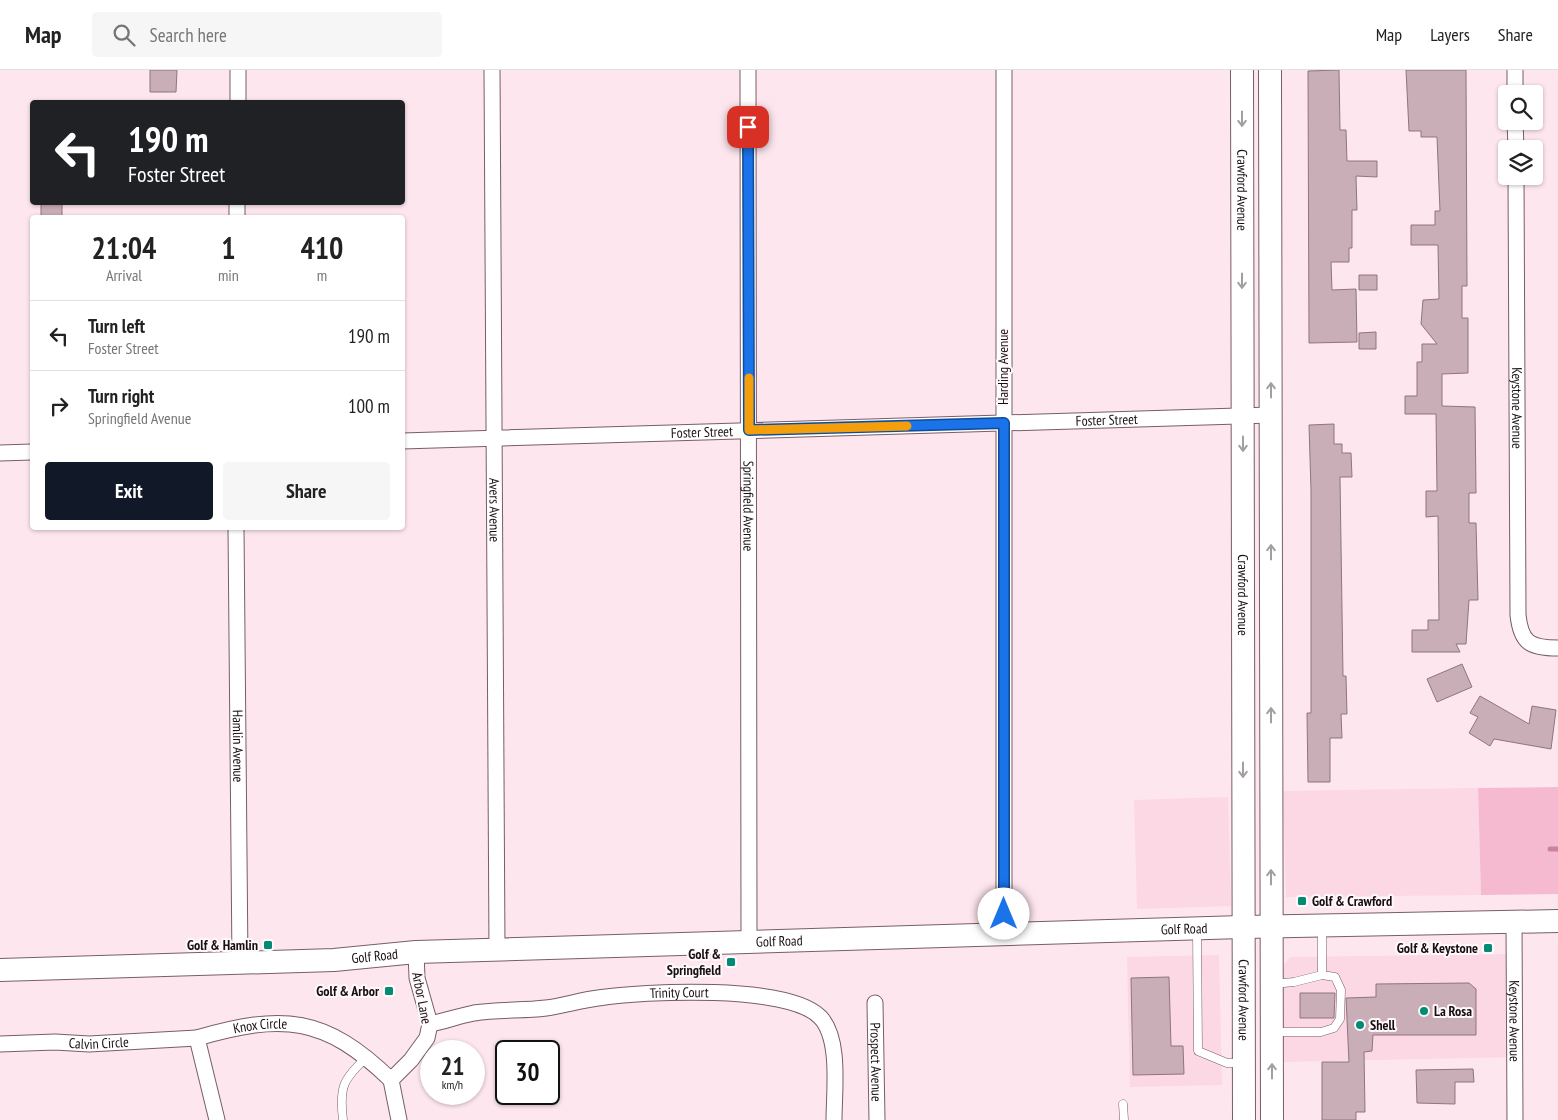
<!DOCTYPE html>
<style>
:root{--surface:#fff;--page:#f6f6f6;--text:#222;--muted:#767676;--line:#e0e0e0;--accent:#111827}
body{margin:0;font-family:"PT Sans Narrow",sans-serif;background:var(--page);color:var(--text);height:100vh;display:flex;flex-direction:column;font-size:19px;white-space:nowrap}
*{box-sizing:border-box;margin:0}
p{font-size:16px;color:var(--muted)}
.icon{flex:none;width:28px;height:28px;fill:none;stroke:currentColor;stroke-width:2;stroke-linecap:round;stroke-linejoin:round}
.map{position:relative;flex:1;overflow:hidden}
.side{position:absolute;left:30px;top:145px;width:375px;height:315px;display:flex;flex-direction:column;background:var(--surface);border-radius:5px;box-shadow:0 1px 4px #0004}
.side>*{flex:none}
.banner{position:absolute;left:30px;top:30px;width:375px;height:105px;border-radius:5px;box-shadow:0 1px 4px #0004;background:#202124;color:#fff;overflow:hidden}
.tools{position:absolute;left:1498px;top:15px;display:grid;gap:10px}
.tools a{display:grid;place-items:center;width:45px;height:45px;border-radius:5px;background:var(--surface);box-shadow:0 1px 4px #0004;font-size:25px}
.speed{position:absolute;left:420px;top:970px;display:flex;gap:10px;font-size:25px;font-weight:700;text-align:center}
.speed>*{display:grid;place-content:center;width:65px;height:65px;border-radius:50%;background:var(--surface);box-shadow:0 1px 4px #0004;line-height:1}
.speed small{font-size:12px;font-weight:400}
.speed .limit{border:2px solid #111;border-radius:8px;background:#fff;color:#111}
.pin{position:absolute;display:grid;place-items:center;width:42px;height:42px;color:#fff;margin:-21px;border-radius:10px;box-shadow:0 2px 8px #0006}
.me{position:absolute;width:55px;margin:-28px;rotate:0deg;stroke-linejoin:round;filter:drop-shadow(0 0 4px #0008)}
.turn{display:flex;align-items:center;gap:18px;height:105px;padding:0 15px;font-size:22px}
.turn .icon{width:65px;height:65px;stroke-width:2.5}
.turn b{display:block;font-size:35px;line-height:42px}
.eta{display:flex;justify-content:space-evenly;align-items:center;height:85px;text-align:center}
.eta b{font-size:30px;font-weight:800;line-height:35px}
.button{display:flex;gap:10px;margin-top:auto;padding:10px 15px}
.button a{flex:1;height:58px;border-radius:5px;background:var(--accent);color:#fff;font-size:20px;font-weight:800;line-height:58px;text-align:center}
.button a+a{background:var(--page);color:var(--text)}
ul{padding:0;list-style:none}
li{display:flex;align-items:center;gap:15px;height:70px;padding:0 15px;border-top:1px solid var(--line)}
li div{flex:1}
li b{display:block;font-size:19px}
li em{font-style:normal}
header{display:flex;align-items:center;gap:30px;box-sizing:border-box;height:70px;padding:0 25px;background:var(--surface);border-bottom:1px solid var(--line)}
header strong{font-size:24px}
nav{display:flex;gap:28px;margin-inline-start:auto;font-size:18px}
.search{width:350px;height:45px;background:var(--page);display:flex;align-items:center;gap:12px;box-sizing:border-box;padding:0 18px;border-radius:5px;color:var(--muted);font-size:19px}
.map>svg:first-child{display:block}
</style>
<header>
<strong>Map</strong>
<div class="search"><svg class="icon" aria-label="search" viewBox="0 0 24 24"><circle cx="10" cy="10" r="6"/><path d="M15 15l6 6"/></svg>Search here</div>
<nav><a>Map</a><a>Layers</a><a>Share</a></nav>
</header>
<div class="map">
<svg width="1558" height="1050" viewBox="0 0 1558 1050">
<rect width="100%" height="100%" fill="#fee6ee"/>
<path fill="#fcd7e4" d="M 1478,718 L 1481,825 L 1286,827 L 1283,721 Z
M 1228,727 L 1231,836 L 1137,839 L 1134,730 Z
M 1516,884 L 1518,987 L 1281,992 L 1280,900 L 1290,887 Z
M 1219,885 L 1222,1015 L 1130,1017 L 1127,887 Z"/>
<path fill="#f6bad0" d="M 1558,717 L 1558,824 L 1481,825 L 1478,718 Z"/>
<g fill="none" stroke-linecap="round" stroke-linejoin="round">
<path stroke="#cb829e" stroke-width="5" d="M 1550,779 L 1558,779"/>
</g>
<path fill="#c9adb7" stroke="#8f757e" d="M 150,0 L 177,0 L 176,22 L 150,22 Z
M 1339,0 L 1340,60 L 1346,60 L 1347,91 L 1377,91 L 1377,107 L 1356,106 L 1357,140 L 1352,140 L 1352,178 L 1349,178 L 1349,192 L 1331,192 L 1332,220 L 1356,219 L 1357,272 L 1309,273 L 1308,1 Z
M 1406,0 L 1466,0 L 1467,216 L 1462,216 L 1462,248 L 1468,248 L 1468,303 L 1442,304 L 1442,336 L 1475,337 L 1476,423 L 1469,423 L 1469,453 L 1476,453 L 1478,530 L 1469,530 L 1466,574 L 1456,574 L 1460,582 L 1412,582 L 1412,560 L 1428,560 L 1428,550 L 1439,550 L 1438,446 L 1426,447 L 1426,421 L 1437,421 L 1436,344 L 1405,344 L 1405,326 L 1417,326 L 1417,292 L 1422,292 L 1422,274 L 1437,274 L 1421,254 L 1423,230 L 1439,229 L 1438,175 L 1411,175 L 1411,155 L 1435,155 L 1435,141 L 1440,141 L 1437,67 L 1421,67 L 1421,61 L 1409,61 Z
M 41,132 L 62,132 L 62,148 L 41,148 Z
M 1359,205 L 1377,205 L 1377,220 L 1359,220 Z
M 1376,262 L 1376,279 L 1359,279 L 1359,263 Z
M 1334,354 L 1334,374 L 1342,374 L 1342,383 L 1351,383 L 1352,407 L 1340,407 L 1343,606 L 1346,606 L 1347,644 L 1341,644 L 1342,668 L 1330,668 L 1330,712 L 1308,712 L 1307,643 L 1311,643 L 1311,420 L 1309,355 Z
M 1462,594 L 1472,617 L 1437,632 L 1427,609 Z
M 1480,626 L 1529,654 L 1532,636 L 1556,640 L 1551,679 L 1494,669 L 1490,676 L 1469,663 L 1478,647 L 1470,643 Z
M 1169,907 L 1171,976 L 1183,976 L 1184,1004 L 1133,1005 L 1131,908 Z
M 1469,913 L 1476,919 L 1476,965 L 1373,965 L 1372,981 L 1364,982 L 1365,1042 L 1356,1042 L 1356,1050 L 1322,1050 L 1322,992 L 1349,992 L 1346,928 L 1376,927 L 1376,914 Z
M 1300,923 L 1335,923 L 1334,948 L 1300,948 Z
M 1473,999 L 1474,1012 L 1455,1012 L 1455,1034 L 1417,1033 L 1416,1000 Z"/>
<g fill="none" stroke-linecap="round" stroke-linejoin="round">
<defs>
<path id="lane" d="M 1197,860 L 1198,981 L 1227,993 L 1241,993
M 1273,914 L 1294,912 L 1322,905
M 1274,962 L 1321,962 L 1334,958 L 1340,949 L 1341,920 L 1335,907 L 1322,905 L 1322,857
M 1123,1034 L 1124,1050
M 343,1050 C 339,1017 343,1009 367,987"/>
<g id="street">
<path id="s1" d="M 492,0 L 497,880"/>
<path id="s2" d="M 748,0 L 749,872"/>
<path d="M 1004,0 L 1004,864"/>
<path d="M 1515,0 L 1515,24"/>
<path d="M 238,32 L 238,0"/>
<path d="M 1515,51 L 1516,79"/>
<path id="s3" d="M 1516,106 L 1518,545 C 1521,573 1530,578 1558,578"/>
<path d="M 237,148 L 237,132"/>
<path id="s4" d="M 402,371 L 1271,345"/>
<path d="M 0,383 L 32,382"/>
<path id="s5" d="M 236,458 L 240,893"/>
<path id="s6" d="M 1514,852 L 1515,1050"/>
<path id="s7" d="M 875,933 L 877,1050"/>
<path id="s8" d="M 430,954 C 445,951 459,946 474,943 C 498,939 522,941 546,938 C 563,936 581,930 598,928 C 644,921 788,914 820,947 C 841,968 834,1022 834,1050"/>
<path id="s9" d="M 0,974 L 55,972 L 89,974 L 197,968"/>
<path id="s10" d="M 217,1050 L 197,968 C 283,943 325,946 391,1010"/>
<path d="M 399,1050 L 391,1010 L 411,990 L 427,968 L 430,954 L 417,908 L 416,882"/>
</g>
<g id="secondary">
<path id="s11" d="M 1242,0 L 1244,1050"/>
<path d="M 1270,0 L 1272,1050"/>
<path id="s12" d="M 0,900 L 334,890 L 416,882 L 1242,857 L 1558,851"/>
</g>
</defs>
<use href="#lane" stroke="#775e67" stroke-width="9"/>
<use href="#street" stroke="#775e67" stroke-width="17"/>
<use href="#secondary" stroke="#775e67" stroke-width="24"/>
<use href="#lane" stroke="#fff" stroke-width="8"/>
<use href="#street" stroke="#fff" stroke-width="15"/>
<use href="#secondary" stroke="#fff" stroke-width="22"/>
</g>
<defs><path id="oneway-shaft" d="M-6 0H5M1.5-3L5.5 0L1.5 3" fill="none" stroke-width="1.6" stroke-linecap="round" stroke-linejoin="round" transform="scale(1.25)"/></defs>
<g stroke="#a39fa0">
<use href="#oneway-shaft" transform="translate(1242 49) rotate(90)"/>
<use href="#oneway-shaft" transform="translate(1242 211) rotate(90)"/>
<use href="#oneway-shaft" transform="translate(1271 320) rotate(-90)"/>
<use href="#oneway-shaft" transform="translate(1243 374) rotate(90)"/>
<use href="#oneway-shaft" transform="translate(1271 482) rotate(-90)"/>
<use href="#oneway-shaft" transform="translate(1271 645) rotate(-90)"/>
<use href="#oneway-shaft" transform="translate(1243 700) rotate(90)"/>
<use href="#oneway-shaft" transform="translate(1271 807) rotate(-90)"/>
<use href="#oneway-shaft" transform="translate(1272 1001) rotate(-90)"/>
</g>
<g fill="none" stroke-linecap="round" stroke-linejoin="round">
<defs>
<path id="route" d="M 748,57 L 749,360 L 1004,353 L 1004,844"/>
</defs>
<use href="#route" stroke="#114b97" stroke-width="12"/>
<use href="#route" stroke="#1a73e8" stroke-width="9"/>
<path stroke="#f59e0b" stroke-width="9" d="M 749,308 L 749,360 L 907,356"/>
</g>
<g fill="#008c74" stroke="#fff9fb" stroke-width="2">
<rect x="1297" y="826" width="10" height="10" rx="2.5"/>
<rect x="263" y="870" width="10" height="10" rx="2.5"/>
<rect x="1483" y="873" width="10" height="10" rx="2.5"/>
<rect x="726" y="887" width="10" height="10" rx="2.5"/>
<rect x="384" y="916" width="10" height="10" rx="2.5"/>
<circle cx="1424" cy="941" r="5"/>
<circle cx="1360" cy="955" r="5"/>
</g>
<g text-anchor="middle" stroke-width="4" stroke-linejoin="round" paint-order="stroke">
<g font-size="14" fill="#180f12" stroke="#fff9fb">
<text dy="5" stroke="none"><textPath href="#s11" startOffset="120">Crawford Avenue</textPath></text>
<text transform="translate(1003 297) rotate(-90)" y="5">Harding Avenue</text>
<text dy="5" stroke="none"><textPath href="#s3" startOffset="232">Keystone Avenue</textPath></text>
<text dy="5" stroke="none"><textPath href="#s4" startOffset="705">Foster Street</textPath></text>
<text dy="5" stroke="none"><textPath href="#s4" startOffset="300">Foster Street</textPath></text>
<text dy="5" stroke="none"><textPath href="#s2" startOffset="436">Springfield Avenue</textPath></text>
<text dy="5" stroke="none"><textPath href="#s1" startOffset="440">Avers Avenue</textPath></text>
<text dy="5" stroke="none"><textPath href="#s11" startOffset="525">Crawford Avenue</textPath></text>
<text dy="5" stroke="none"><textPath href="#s5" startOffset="218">Hamlin Avenue</textPath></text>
<text dy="5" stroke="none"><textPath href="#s12" startOffset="1185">Golf Road</textPath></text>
<text dy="5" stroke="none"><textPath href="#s12" startOffset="780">Golf Road</textPath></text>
<text dy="5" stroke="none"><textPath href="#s12" startOffset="375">Golf Road</textPath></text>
<text dy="5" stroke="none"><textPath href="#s8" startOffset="252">Trinity Court</textPath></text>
<text transform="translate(422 928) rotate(79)" y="5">Arbor Lane</text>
<text dy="5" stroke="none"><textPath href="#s11" startOffset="930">Crawford Avenue</textPath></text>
<text dy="5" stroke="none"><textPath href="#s6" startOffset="99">Keystone Avenue</textPath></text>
<text dy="5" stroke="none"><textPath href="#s10" startOffset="149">Knox Circle</textPath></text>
<text dy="5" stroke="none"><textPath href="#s9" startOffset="99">Calvin Circle</textPath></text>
<text dy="5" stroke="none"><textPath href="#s7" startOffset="59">Prospect Avenue</textPath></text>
</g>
<g font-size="14" font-weight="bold" fill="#180f12" stroke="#fff9fb" text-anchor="end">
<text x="1312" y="836" text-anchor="start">Golf &amp; Crawford</text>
<text x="258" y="880">Golf &amp; Hamlin</text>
<text x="1478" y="883">Golf &amp; Keystone</text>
<text x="721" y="889">Golf &amp;<tspan x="721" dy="16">Springfield</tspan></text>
<text x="379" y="926">Golf &amp; Arbor</text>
<text x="1434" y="946" text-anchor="start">La Rosa</text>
<text x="1370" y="960" text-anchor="start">Shell</text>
</g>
</g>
</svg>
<div class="tools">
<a><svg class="icon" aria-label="search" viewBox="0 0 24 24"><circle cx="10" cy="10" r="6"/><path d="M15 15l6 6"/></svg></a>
<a><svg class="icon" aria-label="layers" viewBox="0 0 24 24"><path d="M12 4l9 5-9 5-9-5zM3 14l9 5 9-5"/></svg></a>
</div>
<div class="speed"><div>21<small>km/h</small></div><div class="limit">30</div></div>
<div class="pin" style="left:748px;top:57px;background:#d93025"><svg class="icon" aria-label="arrive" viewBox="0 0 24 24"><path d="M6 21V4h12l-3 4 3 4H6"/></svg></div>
<svg class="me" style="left:1004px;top:844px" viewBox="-20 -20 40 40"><circle r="19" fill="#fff"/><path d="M0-13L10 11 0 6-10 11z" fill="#1a73e8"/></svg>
<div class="banner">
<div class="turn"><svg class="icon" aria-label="left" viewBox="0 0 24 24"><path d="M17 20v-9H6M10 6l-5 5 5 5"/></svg><div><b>190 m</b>Foster Street</div></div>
</div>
<section class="side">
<div class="eta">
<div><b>21:04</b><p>Arrival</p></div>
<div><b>1</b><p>min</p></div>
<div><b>410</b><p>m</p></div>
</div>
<ul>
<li><svg class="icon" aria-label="left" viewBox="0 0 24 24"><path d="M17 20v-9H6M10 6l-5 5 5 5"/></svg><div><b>Turn left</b><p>Foster Street</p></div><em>190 m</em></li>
<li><svg class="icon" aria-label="right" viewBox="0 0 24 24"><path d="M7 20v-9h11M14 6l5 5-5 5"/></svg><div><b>Turn right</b><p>Springfield Avenue</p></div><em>100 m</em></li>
</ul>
<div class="button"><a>Exit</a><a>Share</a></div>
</section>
</div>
